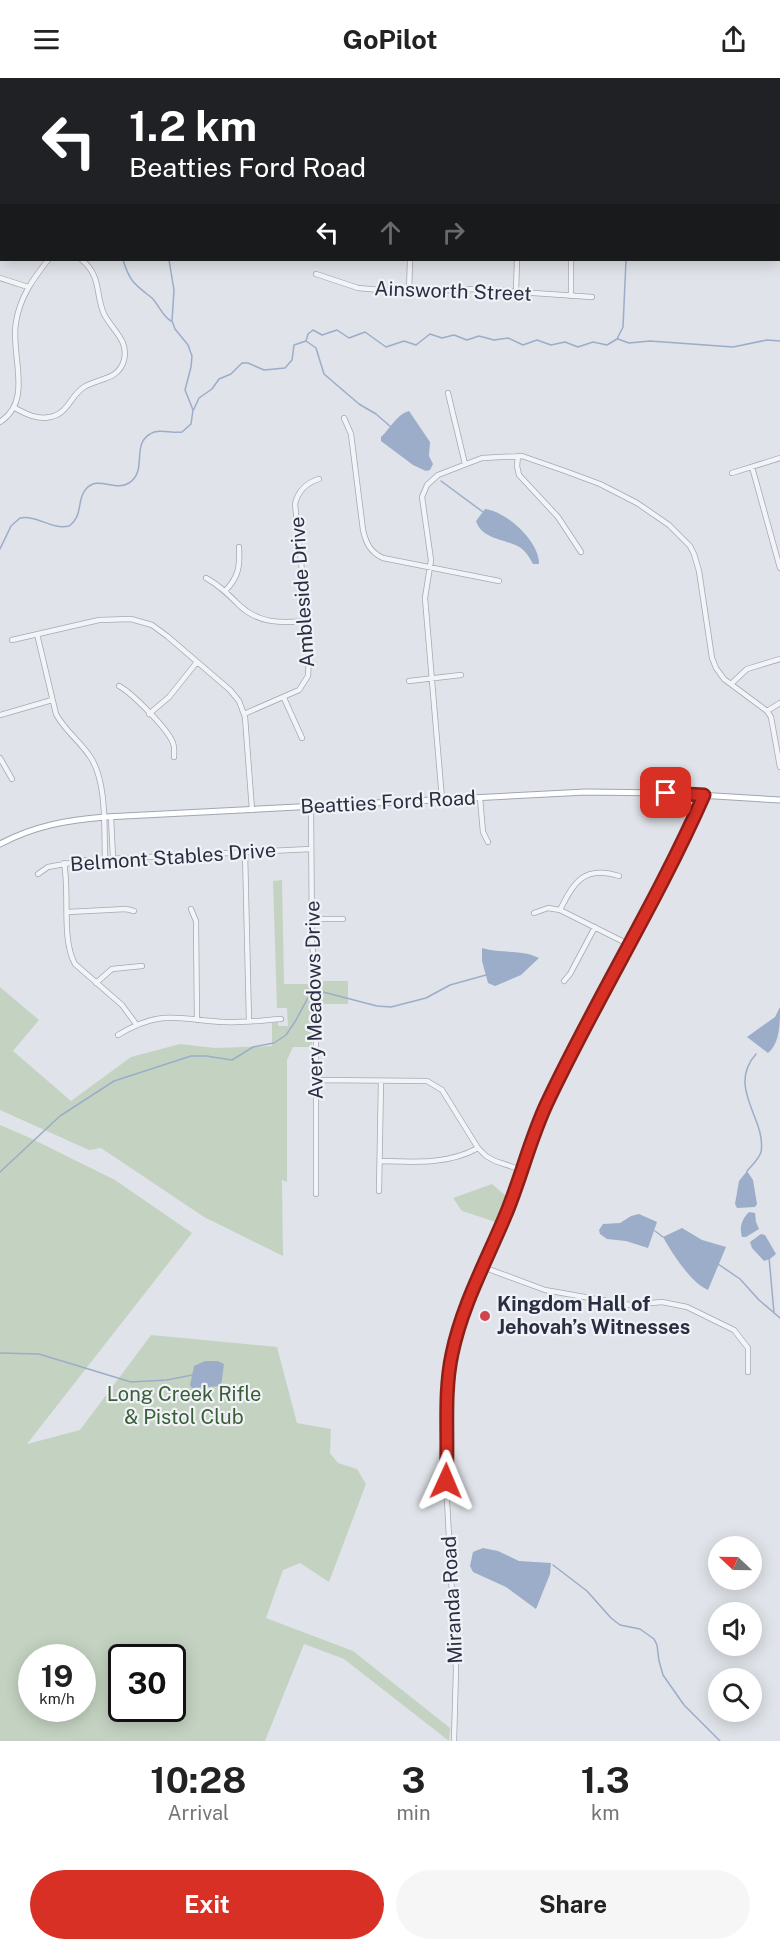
<!DOCTYPE html>
<meta charset="utf-8">
<style>
:root{--surface:#fff;--page:#f6f6f6;--text:#222;--muted:#767676;--accent:#d93025}
body{margin:0;font-family:"Public Sans",sans-serif;background:var(--page);color:var(--text);height:100vh;display:flex;flex-direction:column;font-size:22px;white-space:nowrap}
*{box-sizing:border-box;margin:0}
p{font-size:20px;color:var(--muted)}
.icon{flex:none;width:33px;height:33px;fill:none;stroke:currentColor;stroke-width:2;stroke-linecap:round;stroke-linejoin:round}
.map{position:relative;height:1663px;overflow:hidden}
.sheet{display:flex;flex-direction:column;background:var(--surface);flex:1}
.sheet>*{flex:none}
.hud{position:absolute;left:0px;top:0px;width:780px;height:183px;box-shadow:0 3px 15px #0003;background:#202124;color:#fff;overflow:hidden}
.needle{width:39px;rotate:292deg}
.buttons{position:absolute;left:708px;top:1458px;display:grid;gap:12px}
.buttons a{display:grid;place-items:center;width:54px;height:54px;border-radius:50%;background:var(--surface);box-shadow:0 3px 15px #0003;font-size:30px}
.speed{position:absolute;left:18px;top:1566px;display:flex;gap:12px;font-size:30px;font-weight:700;text-align:center}
.speed>*{display:grid;place-content:center;width:78px;height:78px;border-radius:50%;background:var(--surface);box-shadow:0 3px 15px #0003;line-height:1}
.speed small{font-size:15px;font-weight:400}
.speed .limit{border:3px solid #111;border-radius:9px;background:#fff;color:#111}
.pin{position:absolute;display:grid;place-items:center;width:51px;height:51px;color:#fff;margin:-26px;border-radius:12px;box-shadow:0 3px 9px #0006}
.me{position:absolute;width:66px;margin:-33px;rotate:1deg;stroke-linejoin:round;filter:drop-shadow(0 0 4px #0008)}
.turn{display:flex;align-items:center;gap:21px;height:126px;padding:0 30px;font-size:27px}
.turn .icon{width:78px;height:78px;stroke-width:2.5}
.turn b{display:block;font-size:42px;line-height:51px}
.lanes{display:flex;align-items:center;height:57px;padding:0 30px;background:#0003;justify-content:center;gap:30px;direction:ltr}
.lanes .off{opacity:.35}
.eta{display:flex;justify-content:space-evenly;align-items:center;height:102px;text-align:center}
.eta b{font-size:36px;font-weight:700;line-height:42px}
.cta{display:flex;gap:12px;margin-top:auto;padding:12px 30px}
.cta a{flex:1;height:69px;border-radius:36px;background:var(--accent);color:#fff;font-size:24px;font-weight:700;line-height:69px;text-align:center}
.cta a+a{background:var(--page);color:var(--text)}
header{display:flex;justify-content:space-between;align-items:center;height:78px;padding:0 30px;background:var(--surface);font-size:27px;font-weight:700}
.map>svg:first-child{display:block}
</style>
<header><svg class="icon" aria-label="menu" viewBox="0 0 24 24"><path d="M4 6h16M4 12h16M4 18h16"/></svg>GoPilot<svg class="icon" aria-label="share" viewBox="0 0 24 24"><path d="M12 15V3M7 8l5-5 5 5M5 13v7h14v-7"/></svg></header>
<div class="map">
<svg width="780" height="1663" viewBox="0 0 780 1663">
<rect width="100%" height="100%" fill="#e0e3e9"/>
<path fill="#c4d3c1" fill-rule="evenodd" d="M 282,802 L 284,906 L 313,906 L 312,969 L 293,969 L 287,982 L 287,1104 L 282,1102 L 283,1178 L 204,1139 L 101,1070 L 89,1072 L 0,1032 L 0,909 L 39,942 L 13,973 L 71,1023 L 131,979 L 180,966 L 215,970 L 272,968 L 272,945 L 278,944 L 278,948 L 288,948 L 287,930 L 277,930 L 273,803 Z
M 322,903 L 348,903 L 348,926 L 322,926 Z
M 0,1047 L 28,1059 L 115,1102 L 192,1155 L 27,1366 L 80,1352 L 151,1257 L 277,1269 L 297,1345 L 331,1351 L 330,1375 L 338,1385 L 357,1391 L 366,1406 L 329,1504 L 300,1485 L 283,1492 L 266,1540 L 353,1573 L 450,1650 L 449,1663 L 344,1581 L 304,1566 L 265,1663 L 0,1663 ZM 32,1580 L 82,1580 L 82,1630 L 32,1630 ZM 122,1580 L 172,1580 L 172,1630 L 122,1630 Z
M 492,1106 L 506,1118 L 496,1144 L 462,1133 L 453,1120 Z"/>
<path fill="#9badc9" d="M 409,333 L 430,364 L 429,378 L 433,386 L 430,392 L 426,393 L 413,387 L 381,363 L 381,359 C 390,351 397,336 409,333 Z
M 485,431 C 506,433 540,464 539,486 L 533,486 C 530,480 526,474 521,470 C 507,461 482,462 476,443 Z
M 482,870 C 501,876 522,871 539,880 L 521,897 L 495,908 L 488,905 L 482,883 Z
M 780,929 C 780,946 780,965 768,975 L 747,959 L 775,939 Z
M 747,1093 L 753,1102 L 757,1126 L 755,1129 L 737,1130 L 735,1126 L 739,1103 Z
M 749,1134 L 755,1135 L 756,1144 L 759,1151 L 746,1159 L 742,1159 C 739,1149 742,1141 749,1134 Z
M 639,1136 L 657,1144 L 648,1170 L 626,1163 L 607,1161 L 600,1156 L 599,1152 L 603,1146 L 620,1145 L 631,1138 Z
M 682,1150 L 702,1162 L 726,1169 L 708,1212 C 691,1205 672,1175 663,1159 Z
M 761,1156 L 765,1157 L 776,1176 L 770,1181 L 764,1183 L 752,1170 L 750,1164 Z
M 205,1283 L 218,1283 L 224,1286 L 221,1308 L 192,1310 L 190,1307 L 194,1288 Z
M 483,1470 L 498,1473 L 519,1483 L 551,1485 L 550,1496 L 536,1531 L 506,1509 L 473,1494 L 470,1488 L 473,1474 Z"/>
<g fill="none" stroke-linecap="round" stroke-linejoin="round">
<path stroke="#9badc9" stroke-width="1.5" d="M 160,0 L 160,2
M 732,2 L 732,0
M 0,22 L 2,22
M 123,182 C 130,204 134,206 152,220 C 159,227 162,238 171,243
M 618,261 L 629,265 L 650,263 L 733,269 L 767,262 L 780,263
M 306,263 L 308,256 L 313,252 L 322,257 L 337,252 L 349,260 L 365,254 L 386,269 L 404,263 L 416,267 L 430,256 L 442,260 L 454,257 L 467,262 L 479,258 L 494,262 L 508,260 L 523,267 L 537,262 L 551,267 L 565,264 L 578,269 L 593,264 L 607,267 L 617,261 L 623,249 L 626,182
M 194,331 L 199,320 L 212,311 L 219,301 L 231,296 L 242,285 L 248,285 L 264,292 L 285,290 L 292,282 L 294,267 L 306,263 L 316,270 L 324,296 L 359,326 L 376,336 L 391,349
M 441,403 L 483,434
M 0,471 L 11,448 L 20,440 C 38,437 51,452 69,448 C 84,437 76,422 86,411 C 98,397 115,414 129,405 C 148,393 131,367 150,356 C 159,350 172,356 182,354 L 191,346 L 193,332 L 185,312 L 191,289 L 192,278 L 188,267 L 175,251 L 172,243 L 174,212 L 169,182
M 323,914 L 377,928 L 391,929 L 426,920 L 450,907 L 486,897
M 747,1093 C 752,1087 759,1081 761,1074 C 767,1041 726,1010 756,976
M 0,1094 L 60,1038 L 114,1003 L 191,978 L 206,978 L 232,982 L 253,969 L 274,965 L 286,957 L 296,942 L 311,914
M 655,1153 L 663,1159
M 769,1179 L 774,1235
M 718,1186 L 740,1201 L 759,1222 L 780,1240
M 0,1275 L 39,1276 L 131,1304 L 167,1302 L 192,1297
M 553,1487 L 587,1513 L 611,1540 L 620,1547 L 640,1551 L 654,1561 L 657,1567 L 659,1583 L 663,1597 L 684,1627 L 720,1663"/>
<defs>
<path id="minor" d="M 518,0 L 518,2
M 24,2 L 24,0
M 285,2 L 286,0
M 351,2 L 352,0
M 431,2 L 433,0
M 578,2 L 578,0
M 696,2 L 696,0
M 0,54 L 2,54
M 316,196 L 358,210 L 403,214 L 476,211 L 592,219
M 0,200 L 28,209
M 409,214 L 410,182
M 516,214 L 517,182
M 571,218 L 571,182
M 448,315 L 465,386
M 15,330 C 26,336 37,342 50,339 C 68,336 70,318 84,309 C 99,300 119,302 124,282 C 129,262 112,252 104,236 C 95,216 102,199 82,182
M 344,340 L 351,356 L 363,452 C 366,465 370,474 383,480 L 499,503
M 0,344 C 34,322 10,277 16,244 C 20,219 33,201 48,182
M 518,378 L 517,388 L 519,397 L 558,439 L 581,474
M 752,389 L 780,490
M 732,395 L 780,380
M 206,500 C 219,507 229,517 239,527 C 259,546 281,545 306,543
M 225,513 C 239,499 240,488 239,469
M 37,556 L 56,636 C 65,653 81,664 91,680 C 107,705 104,751 105,780
M 12,562 L 99,542 L 131,541 L 152,547 L 167,558 L 230,612 L 239,623 L 245,639 L 252,732
M 409,603 L 461,597
M 731,606 L 747,591 L 780,581
M 119,608 C 132,615 168,651 173,665 C 175,670 174,674 174,679
M 284,620 L 302,660
M 767,633 L 780,625
M 149,636 L 169,619 L 197,584
M 244,636 L 299,612 L 308,598 L 309,580 L 304,512 L 295,426 C 298,413 306,405 319,401
M 0,637 L 52,622
M 0,680 L 12,701
M 480,720 L 483,754 L 488,764
M 442,721 L 425,520 L 431,482 L 422,419 L 427,407 L 438,397 L 482,380 L 522,378 L 565,393 L 600,406 L 637,425 L 669,447 L 690,468 L 694,476 L 699,493 L 712,580 L 716,590 L 724,601 L 767,633 L 771,639 L 780,689
M 311,728 L 312,866 L 316,899 L 316,1116
M 111,739 L 113,780
M 245,774 L 249,943
M 64,785 C 70,816 61,861 75,886 L 122,927 L 136,946
M 38,796 L 48,789 L 87,782 L 311,771
M 191,831 L 196,843 L 197,942
M 560,832 C 574,804 584,787 619,798
M 68,834 L 126,831 L 134,833
M 534,835 L 548,830 L 560,832 L 628,866
M 312,841 L 343,841
M 564,903 L 570,896 L 595,849
M 96,905 L 112,891 L 142,888
M 118,957 C 162,930 179,942 225,944 C 244,945 263,942 281,941
M 316,1002 L 427,1003 L 442,1012 L 478,1070 L 486,1078 L 495,1083 L 522,1092
M 380,1083 C 414,1084 447,1087 478,1070
M 379,1113 L 381,1003
M 483,1189 L 545,1212 L 630,1227 L 662,1224 L 687,1229 L 734,1252 L 748,1270 L 748,1294
M 454,1663 L 456,1592 L 446,1403 L 447,1327 L 452,1275 L 462,1240 L 506,1136 L 541,1038 L 671,784 L 703,717"/>
<path id="major" d="M 0,766 C 34,748 67,742 105,739 L 586,714 L 666,715 L 780,722"/>
</defs>
<use href="#minor" stroke="#a5a9b3" stroke-width="6"/>
<use href="#major" stroke="#9fa6b5" stroke-width="7"/>
<use href="#minor" stroke="#f3f4f7" stroke-width="4.5"/>
<use href="#major" stroke="#fff" stroke-width="5"/>
</g>
<g fill="none" stroke-linecap="round" stroke-linejoin="round">
<defs>
<path id="route" d="M 446,1403 C 449,1361 443,1318 452,1276 C 462,1227 487,1182 506,1136 C 521,1100 530,1061 547,1025 C 596,921 658,822 704,717 L 666,715"/>
</defs>
<use href="#route" stroke="#8d1f18" stroke-width="15"/>
<use href="#route" stroke="#d93025" stroke-width="10"/>
</g>
<circle fill="#cf454b" stroke="#f0f2f7" stroke-width="2" cx="485" cy="1238" r="6"/>
<g text-anchor="middle" stroke-width="4.5" stroke-linejoin="round" paint-order="stroke">
<g font-size="20" fill="#292f41" stroke="#f0f2f7">
<text transform="translate(453 213) rotate(2)" y="7">Ainsworth Street</text>
<text transform="translate(302 514) rotate(-94)" y="7">Ambleside Drive</text>
<text transform="translate(388 724) rotate(-3)" y="7">Beatties Ford Road</text>
<text transform="translate(173 779) rotate(-4)" y="7">Belmont Stables Drive</text>
<text transform="translate(314 922) rotate(-91)" y="7">Avery Meadows Drive</text>
<text transform="translate(452 1522) rotate(-93)" y="7">Miranda Road</text>
</g>
<g font-size="20" font-weight="bold" fill="#292f41" stroke="#f0f2f7" text-anchor="start">
<text x="497" y="1233">Kingdom Hall of<tspan x="497" dy="23">Jehovah’s Witnesses</tspan></text>
</g>
<g font-size="20" fill="#395d36" stroke="#f0f2f7">
<text x="184" y="1323">Long Creek Rifle<tspan x="184" dy="23">&amp; Pistol Club</tspan></text>
</g>
</g>
</svg>
<div class="buttons">
<a><svg class="needle" viewBox="-14 -14 28 28"><path d="M0-13l5 13h-10z" fill="#e53935"/><path d="M0 13l5-13h-10z" fill="#767676"/></svg></a>
<a><svg class="icon" aria-label="sound" viewBox="0 0 24 24"><path d="M4 9h4l5-4v14l-5-4H4zM17 9q2 3 0 6"/></svg></a>
<a><svg class="icon" aria-label="search" viewBox="0 0 24 24"><circle cx="10" cy="10" r="6"/><path d="M15 15l6 6"/></svg></a>
</div>
<div class="speed"><div>19<small>km/h</small></div><div class="limit">30</div></div>
<div class="pin" style="left:666px;top:715px;background:#d93025"><svg class="icon" aria-label="arrive" viewBox="0 0 24 24"><path d="M6 21V4h12l-3 4 3 4H6"/></svg></div>
<svg class="me" style="left:446px;top:1403px" viewBox="-20 -20 40 40"><path d="M0-17L14 15 0 8-14 15z" fill="#d93025" stroke="#fff" stroke-width="4"/></svg>
<div class="hud">
<div class="turn"><svg class="icon" aria-label="left" viewBox="0 0 24 24"><path d="M17 20v-9H6M10 6l-5 5 5 5"/></svg><div><b>1.2 km</b>Beatties Ford Road</div></div>
<div class="lanes"><svg class="icon" aria-label="left" viewBox="0 0 24 24"><path d="M17 20v-9H6M10 6l-5 5 5 5"/></svg><svg class="icon off" aria-label="ahead" viewBox="0 0 24 24"><path d="M12 20V5M6 11l6-6 6 6"/></svg><svg class="icon off" aria-label="right" viewBox="0 0 24 24"><path d="M7 20v-9h11M14 6l5 5-5 5"/></svg></div>
</div>
</div>
<section class="sheet">
<div class="eta">
<div><b>10:28</b><p>Arrival</p></div>
<div><b>3</b><p>min</p></div>
<div><b>1.3</b><p>km</p></div>
</div>
<div class="cta"><a>Exit</a><a>Share</a></div>
</section>
